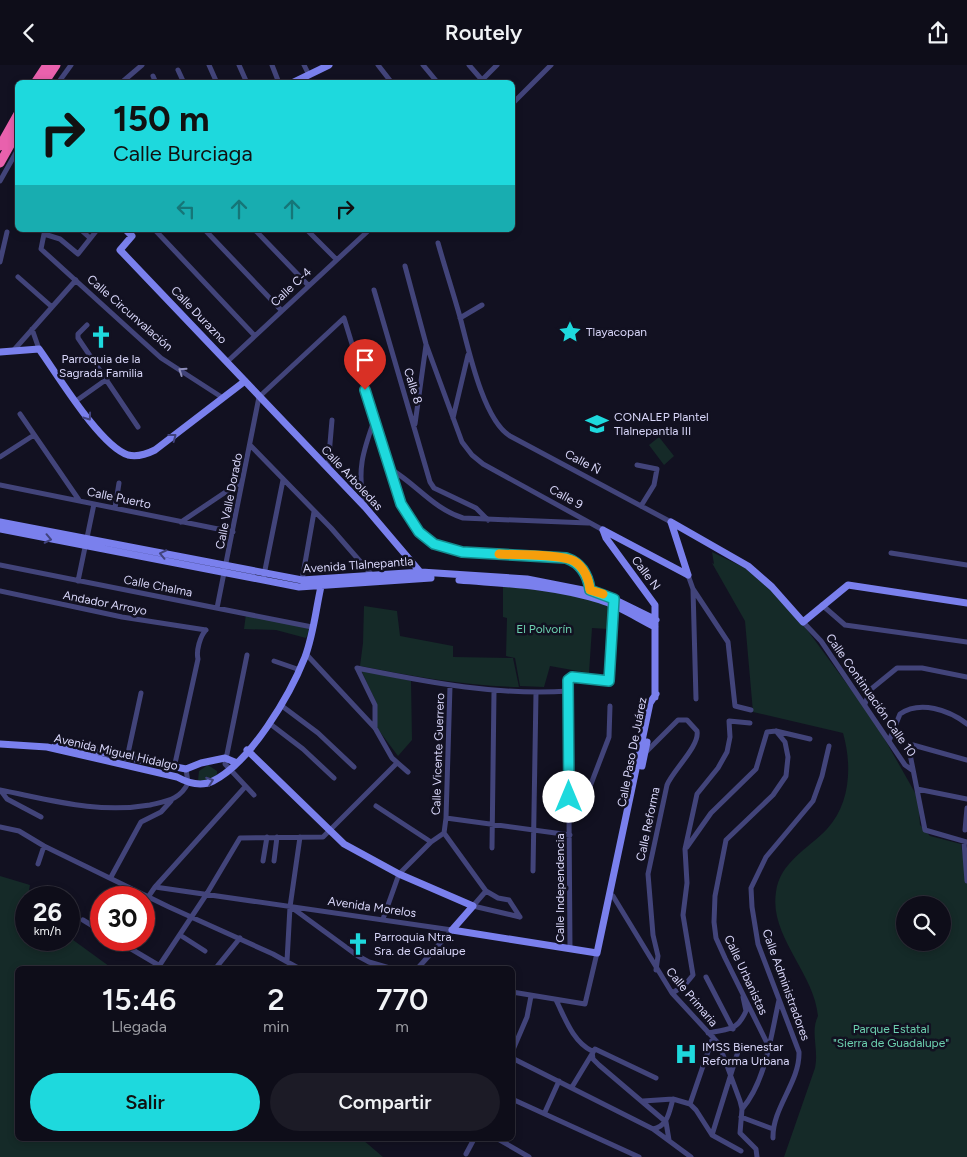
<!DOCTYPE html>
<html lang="es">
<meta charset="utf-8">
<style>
:root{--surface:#0e0d19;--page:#1c1b26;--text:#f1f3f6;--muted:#9b9ca2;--line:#2e2d38;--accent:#1ed9dd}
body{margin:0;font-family:Figtree,sans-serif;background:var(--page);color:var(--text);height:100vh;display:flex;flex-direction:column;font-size:19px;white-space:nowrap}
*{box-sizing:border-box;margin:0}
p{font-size:16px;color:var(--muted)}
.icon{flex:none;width:28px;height:28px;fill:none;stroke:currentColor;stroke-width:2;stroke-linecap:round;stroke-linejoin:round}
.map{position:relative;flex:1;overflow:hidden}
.side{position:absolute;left:15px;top:901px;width:500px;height:175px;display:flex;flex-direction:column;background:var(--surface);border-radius:8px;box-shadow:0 2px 8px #0003,0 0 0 1px var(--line)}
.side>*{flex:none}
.banner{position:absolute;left:15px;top:15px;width:500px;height:152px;border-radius:8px;box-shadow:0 2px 8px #0003,0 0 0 1px var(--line);background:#1ed9dd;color:#111;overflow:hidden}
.buttons{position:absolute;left:896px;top:831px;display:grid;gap:10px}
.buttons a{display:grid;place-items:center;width:55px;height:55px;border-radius:50%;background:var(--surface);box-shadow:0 2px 8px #0003,0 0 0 1px var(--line);font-size:25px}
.speed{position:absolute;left:15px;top:821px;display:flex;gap:10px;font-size:25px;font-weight:700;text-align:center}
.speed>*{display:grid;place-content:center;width:65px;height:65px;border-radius:50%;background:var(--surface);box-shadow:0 2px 8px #0003,0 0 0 1px var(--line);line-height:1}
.speed small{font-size:12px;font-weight:400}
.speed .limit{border:8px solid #d22;background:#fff;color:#111}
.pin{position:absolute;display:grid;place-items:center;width:42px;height:42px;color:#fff;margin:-51px -21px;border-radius:50% 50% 50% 0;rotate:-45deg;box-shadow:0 0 5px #0007}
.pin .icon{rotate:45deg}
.me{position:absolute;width:55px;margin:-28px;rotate:0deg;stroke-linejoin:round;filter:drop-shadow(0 0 4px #0008)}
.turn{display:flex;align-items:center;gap:18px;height:105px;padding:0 15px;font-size:22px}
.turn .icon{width:65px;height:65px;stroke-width:2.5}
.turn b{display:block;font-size:35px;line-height:42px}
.lanes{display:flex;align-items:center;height:48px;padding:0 15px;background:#0003;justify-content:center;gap:25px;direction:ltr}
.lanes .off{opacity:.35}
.eta{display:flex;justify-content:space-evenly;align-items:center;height:85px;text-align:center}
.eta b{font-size:30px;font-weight:600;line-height:35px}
.action{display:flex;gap:10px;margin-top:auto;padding:10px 15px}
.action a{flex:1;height:58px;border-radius:30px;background:var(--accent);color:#111;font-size:20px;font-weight:600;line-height:58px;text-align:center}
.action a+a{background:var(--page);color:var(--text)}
header{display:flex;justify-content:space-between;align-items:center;height:65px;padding:0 15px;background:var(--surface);font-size:22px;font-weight:600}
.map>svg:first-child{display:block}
</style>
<header><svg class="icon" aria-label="back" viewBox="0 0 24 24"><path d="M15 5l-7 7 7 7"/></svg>Routely<svg class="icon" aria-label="share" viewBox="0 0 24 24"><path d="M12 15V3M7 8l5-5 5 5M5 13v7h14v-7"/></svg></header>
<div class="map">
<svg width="967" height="1092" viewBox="0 0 967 1092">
<rect width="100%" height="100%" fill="#121121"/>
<path fill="#152a28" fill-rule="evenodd" d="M 659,372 L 674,391 L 664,400 L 649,380 Z
M 712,487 L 745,503 L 791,543 L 875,657 L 918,733 L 920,760 L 930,771 L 961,779 L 967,819 L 967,1092 L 784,1092 L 815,1003 C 819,983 810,967 818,951 C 814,907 769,871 776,827 C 780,797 808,784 827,764 C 851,738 852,699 843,668 L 753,647 L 745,556 L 712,498 L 714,499 ZM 905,840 L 942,840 L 942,878 L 905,878 Z
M 503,521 L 568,529 L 611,539 L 608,564 L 592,563 L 589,608 L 550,601 L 544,622 L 520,621 L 515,593 L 506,591 L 507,553 L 503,552 Z
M 364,541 L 397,546 L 400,571 L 453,581 L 453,592 L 513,593 L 519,622 C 465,621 412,611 360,601 L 363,578 Z
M 246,549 L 310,564 L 306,573 L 276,565 L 244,564 Z
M 361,605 L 411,616 L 412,675 L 398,691 L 377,663 L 377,639 Z
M 208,700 L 217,706 L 217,710 L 206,717 L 198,716 L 199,706 Z
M 0,811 L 30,820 L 29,825 L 44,832 L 26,832 L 26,875 L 69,875 L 69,872 L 113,904 L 18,904 L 18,1074 L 362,1074 L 383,1092 L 0,1092 Z"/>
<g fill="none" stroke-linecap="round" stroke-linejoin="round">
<path stroke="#42447a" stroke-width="5" d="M 209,0 L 217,18
M 239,0 L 247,18
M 272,0 L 279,18
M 304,0 L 309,10
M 378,0 L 392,18
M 423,0 L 438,18
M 469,0 L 482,15
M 178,5 L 184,18
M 153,11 L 156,18
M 58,18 L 71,0
M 121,18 L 142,0
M 479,18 L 497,0
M 512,39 L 551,0
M 0,116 L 18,84
M 81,165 L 90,173
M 97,165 L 78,189 L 60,174 L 44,169 L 41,184 L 161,293 L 223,333
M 155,165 L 255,271
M 205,165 L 281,245
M 255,165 L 308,220
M 307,165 L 336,194
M 438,178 C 445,203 453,227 460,252 C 468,282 483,355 510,371 L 671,457
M 0,197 L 7,167
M 405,201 L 426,279 L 462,377 L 472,390 L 483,399 L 603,465
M 18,212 L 52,242
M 374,225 L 430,417 L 434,423 L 476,443 L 488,455
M 460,253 L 482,240
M 87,260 L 78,269 L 78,273 L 138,362
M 32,264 L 39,284
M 13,286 L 76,215
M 228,296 L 369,165
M 76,336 L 107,314
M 20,349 L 79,435
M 453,353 L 468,290
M 415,359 L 426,280
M 250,380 L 331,463 L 372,510
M 0,392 L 34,370
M 637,400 L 657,404 L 654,420 L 641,441
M 328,402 L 332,355
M 392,405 C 417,420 434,444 463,453 L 588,458
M 0,420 L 233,467
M 365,442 C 356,406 363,386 375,353
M 115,443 L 119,418
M 181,457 L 242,416
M 891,488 L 967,500
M 0,500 L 312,562
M 264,510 L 283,415
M 688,510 L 693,524 L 696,634
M 302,515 L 314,447
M 78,516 L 94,439
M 693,524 L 728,577 L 735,641 L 751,645
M 0,526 L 122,552 L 206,565
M 822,540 L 845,560 L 967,577
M 217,543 L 259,332 L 344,253 L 401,439 L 419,467 L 434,479 L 462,487 L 566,493 C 580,498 593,513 589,530
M 803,557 L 821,576 L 905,700 L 912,705
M 306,589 L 375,663 L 392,693 L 408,707
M 247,590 L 225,699 L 254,730
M 274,596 L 300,605
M 357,603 C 428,617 496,631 569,626
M 357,603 L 375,640 L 375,663
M 865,639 L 870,625 L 897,603 L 922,603 L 967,612
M 282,641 L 318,668 L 354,702
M 269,658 L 303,684 L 334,713
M 889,676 L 900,649 C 920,635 949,645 967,659
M 645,688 L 678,655 L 687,655 L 697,666 C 700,681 673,705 667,720 L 648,809 L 653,870 L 658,891 L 656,905
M 127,693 L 141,628
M 967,695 L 913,680 L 909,684 L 925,765 L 967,777
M 174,703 L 198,594 C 196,586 200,571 206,565
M 917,724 L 967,734
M 0,725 C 51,735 98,749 150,740 C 166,736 180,735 188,718 L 186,704
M 1,726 L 7,734 L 41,752
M 569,732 L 583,734 L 586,732 L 609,672 L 610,641
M 376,741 L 431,777
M 446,753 L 570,770
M 0,762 L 19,766 L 44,781 L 169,842 L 273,889 L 300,904
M 965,765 L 967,743
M 444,768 L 486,826 L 498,833 L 509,835 L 520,852
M 964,777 L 967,816
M 687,782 L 711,748 L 756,704 L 767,667 L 776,666 L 810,674
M 492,783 L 494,627
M 263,796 L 267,772
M 274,796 L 277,772
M 38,799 L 44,781
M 533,806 L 536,628
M 111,812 L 141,757 L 161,747 L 171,736
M 155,822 L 452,865
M 486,826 L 473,841 L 520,852
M 609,830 L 613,831 L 672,928 L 719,979 L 740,1036 L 742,1044 L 740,1068 L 756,1084 L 757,1092
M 144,838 L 155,822 L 245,722
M 291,842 L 358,891 L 369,897 L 393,904
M 383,854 L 399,809 L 431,777 L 444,768 L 446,753 L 450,621
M 83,855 L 101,866
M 180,870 L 205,886
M 116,875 L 165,904
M 570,883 L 568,615 L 572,612 L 609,616 L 613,538
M 287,896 L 290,842 L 300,772
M 157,904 L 206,830 L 240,773 L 323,772 L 396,699
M 215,904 L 240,873
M 417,904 L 452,865
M 706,912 L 733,964
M 512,927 L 585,939 L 597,888
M 672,928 L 684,921 L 693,910 L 683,850 L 687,818 L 685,784 L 697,729 L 718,703 L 727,687 L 730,672 L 729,656 L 750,658
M 556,935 C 565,953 573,977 592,986 L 593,994 L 599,1000 L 666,1057 L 669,1075
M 708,968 C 728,963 736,968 746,946 L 743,932
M 768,980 L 725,893 L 716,873 L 714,857 L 715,831 L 726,775 L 773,730 L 786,711 L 788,692 L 785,677 L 776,666
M 512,987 L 527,952 L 531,931
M 512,993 L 653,1064 L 691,1092
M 572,1022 L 595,984 L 656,1013
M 512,1034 L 639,1092
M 643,1036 L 673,1034 L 690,1039 L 696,1045 L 712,1070 L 741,1086
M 690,1039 L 713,972
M 742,1044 C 766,1016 771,970 779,935
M 545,1047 L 559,1016
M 741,1052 L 773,1064
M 653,1064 C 668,1061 669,1047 673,1034
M 712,1070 L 740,980
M 773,1073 C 772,1043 800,1017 799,987 L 758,879 L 752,842 L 751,823 L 766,792 L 813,736 L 822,711 L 829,681
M 498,1074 L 529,1092
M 466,1089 L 474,1074"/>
<path stroke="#7a80ed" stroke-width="7" d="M 292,18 L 329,0
M 126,165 L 132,171 L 120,185 L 365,442 L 421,508
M 0,287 L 39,284 C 57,309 100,381 128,390 C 137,392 147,389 155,385 L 245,316
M 0,457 L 302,515 L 421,507 L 527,514 L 603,529 L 656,555
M 671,457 L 748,501 L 772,522 L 803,557 L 848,520 L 967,538
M 671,457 L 688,510
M 0,464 L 299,522 L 431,513
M 603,465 L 606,473 L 655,540 L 655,632
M 603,465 L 688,510
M 459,515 C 506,519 554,520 600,535 C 619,541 637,553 655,562
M 0,679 L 47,682 L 177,712 C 188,718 201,722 213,716 C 251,697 290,630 305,592 C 314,568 316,542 322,517
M 55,681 L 66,680 L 186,704 L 201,698 L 225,693 L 237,698
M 247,685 L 344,779 L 399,809 L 473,841 L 452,865
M 642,701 L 647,677
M 452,865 L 597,888 L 650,638 L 656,629"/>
<path stroke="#e961ad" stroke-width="9" d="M 35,18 L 47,0
M 44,18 L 56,0
M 0,81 L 18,49
M 0,98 L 18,66"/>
</g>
<defs><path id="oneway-chevron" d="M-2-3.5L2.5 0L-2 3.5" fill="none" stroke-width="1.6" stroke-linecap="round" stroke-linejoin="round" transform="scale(1.25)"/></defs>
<use stroke="#8d8dba" href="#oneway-chevron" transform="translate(182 306) rotate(-146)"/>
<g stroke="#41437d">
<use href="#oneway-chevron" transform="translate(88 352) rotate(54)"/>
<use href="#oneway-chevron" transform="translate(173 372) rotate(-37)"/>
<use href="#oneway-chevron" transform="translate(48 474) rotate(12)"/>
<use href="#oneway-chevron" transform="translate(163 489) rotate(-168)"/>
<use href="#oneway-chevron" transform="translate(210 716) rotate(-20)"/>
</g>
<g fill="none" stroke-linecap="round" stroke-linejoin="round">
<defs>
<path id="route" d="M 365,325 L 401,439 L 419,467 L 434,479 L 462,487 L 566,493 C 581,498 588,510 590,525 L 614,534 L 609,616 L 572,612 L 568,615 L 569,732"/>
</defs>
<use href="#route" stroke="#148d90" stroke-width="12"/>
<use href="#route" stroke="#1ed9dd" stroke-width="9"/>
<path stroke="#f59e0b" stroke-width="9" d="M 499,489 C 515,490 562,489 574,496 C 584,502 589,514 590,525 L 603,529"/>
</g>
<defs>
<symbol id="sight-bare" viewBox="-9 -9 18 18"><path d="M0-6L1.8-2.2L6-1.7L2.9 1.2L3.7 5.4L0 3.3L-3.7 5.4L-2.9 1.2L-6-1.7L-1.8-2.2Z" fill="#1ed9dd" stroke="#121121" stroke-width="2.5" paint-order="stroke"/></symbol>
<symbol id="church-bare" viewBox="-9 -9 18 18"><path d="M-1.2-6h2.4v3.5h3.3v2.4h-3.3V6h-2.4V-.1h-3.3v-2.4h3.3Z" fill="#1ed9dd" stroke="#121121" stroke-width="2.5" paint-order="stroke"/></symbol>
<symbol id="university-bare" viewBox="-9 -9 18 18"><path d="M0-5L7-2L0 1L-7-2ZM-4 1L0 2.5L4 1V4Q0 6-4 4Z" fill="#1ed9dd" stroke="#121121" stroke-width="2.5" paint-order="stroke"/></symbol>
<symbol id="hospital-bare" viewBox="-9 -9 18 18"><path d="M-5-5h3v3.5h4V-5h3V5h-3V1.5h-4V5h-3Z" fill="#1ed9dd" stroke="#121121" stroke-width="2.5" paint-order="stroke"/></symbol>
</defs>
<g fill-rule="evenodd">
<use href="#sight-bare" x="554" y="251" width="32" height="32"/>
<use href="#church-bare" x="85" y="256" width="32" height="32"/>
<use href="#university-bare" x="581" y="343" width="32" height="32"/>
<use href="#church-bare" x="342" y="863" width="32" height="32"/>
<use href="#hospital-bare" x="670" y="973" width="32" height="32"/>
</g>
<g text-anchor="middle" stroke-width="5" stroke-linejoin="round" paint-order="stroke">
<g font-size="12" fill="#d8d6f9" stroke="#121121">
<text transform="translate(291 222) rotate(-43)" y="4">Calle C-4</text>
<text transform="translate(130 248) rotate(41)" y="4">Calle Circunvalación</text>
<text transform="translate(199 250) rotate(46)" y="4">Calle Durazno</text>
<text transform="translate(413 321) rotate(73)" y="4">Calle 8</text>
<text transform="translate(583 397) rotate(28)" y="4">Calle Ñ</text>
<text transform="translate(352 413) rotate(47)" y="4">Calle Arboledas</text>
<text transform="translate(566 432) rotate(29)" y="4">Calle 9</text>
<text transform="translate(119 433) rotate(12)" y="4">Calle Puerto</text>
<text transform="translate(229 436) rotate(-79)" y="4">Calle Valle Dorado</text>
<text transform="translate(358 500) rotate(-4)" y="4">Avenida Tlalnepantla</text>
<text transform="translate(646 508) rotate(53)" y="4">Calle N</text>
<text transform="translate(158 521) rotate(11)" y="4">Calle Chalma</text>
<text transform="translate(105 538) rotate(11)" y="4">Andador Arroyo</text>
<text transform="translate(871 630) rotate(55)" y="4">Calle Continuación Calle 10</text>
<text transform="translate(116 687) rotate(13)" y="4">Avenida Miguel Hidalgo</text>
<text transform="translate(632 687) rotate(-79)" y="4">Calle Paso De Juárez</text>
<text transform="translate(438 689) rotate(-88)" y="4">Calle Vicente Guerrero</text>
<text transform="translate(648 759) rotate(-78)" y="4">Calle Reforma</text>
<text transform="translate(560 823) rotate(-90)" y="4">Calle Independencia</text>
<text transform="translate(372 842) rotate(8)" y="4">Avenida Morelos</text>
<text transform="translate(746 910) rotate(65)" y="4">Calle Urbanistas</text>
<text transform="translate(786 920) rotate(70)" y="4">Calle Administradores</text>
<text transform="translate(692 932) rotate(50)" y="4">Calle Primaria</text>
</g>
<g font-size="12" fill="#d8d6f9" stroke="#121121" text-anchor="start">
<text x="586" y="271">Tlayacopan</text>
<text x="101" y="298" text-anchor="middle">Parroquia de la<tspan x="101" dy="14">Sagrada Familia</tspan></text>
<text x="614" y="356">CONALEP Plantel<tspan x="614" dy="14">Tlalnepantla III</tspan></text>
<text x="374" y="876">Parroquia Ntra.<tspan x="374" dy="14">Sra. de Gudalupe</tspan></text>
<text x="702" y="986">IMSS Bienestar<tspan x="702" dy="14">Reforma Urbana</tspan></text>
</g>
<g font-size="12" fill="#6cd0af" stroke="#121121">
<text x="544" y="568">El Polvorín</text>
<text x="891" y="968">Parque Estatal<tspan x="891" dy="14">"Sierra de Guadalupe"</tspan></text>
</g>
</g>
</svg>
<div class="buttons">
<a><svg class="icon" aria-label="search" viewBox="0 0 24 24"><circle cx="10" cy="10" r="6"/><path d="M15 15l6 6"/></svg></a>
</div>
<div class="speed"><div>26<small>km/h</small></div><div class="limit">30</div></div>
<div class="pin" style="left:365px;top:325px;background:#d93025"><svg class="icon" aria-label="arrive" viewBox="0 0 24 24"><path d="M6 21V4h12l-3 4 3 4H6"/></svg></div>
<svg class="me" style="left:569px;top:732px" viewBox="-20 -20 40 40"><circle r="19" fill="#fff"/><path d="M0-13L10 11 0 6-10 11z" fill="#1ed9dd"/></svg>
<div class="banner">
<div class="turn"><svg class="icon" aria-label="right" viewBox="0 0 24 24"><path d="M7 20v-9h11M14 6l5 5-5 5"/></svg><div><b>150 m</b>Calle Burciaga</div></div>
<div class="lanes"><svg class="icon off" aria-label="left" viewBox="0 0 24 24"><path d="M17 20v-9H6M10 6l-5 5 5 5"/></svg><svg class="icon off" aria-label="ahead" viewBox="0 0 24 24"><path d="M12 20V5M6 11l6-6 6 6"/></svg><svg class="icon off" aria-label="ahead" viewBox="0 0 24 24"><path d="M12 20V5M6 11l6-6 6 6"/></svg><svg class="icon" aria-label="right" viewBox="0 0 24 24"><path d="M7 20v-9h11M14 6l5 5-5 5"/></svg></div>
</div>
<section class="side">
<div class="eta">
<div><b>15:46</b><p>Llegada</p></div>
<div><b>2</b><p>min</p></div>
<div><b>770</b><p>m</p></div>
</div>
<div class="action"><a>Salir</a><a>Compartir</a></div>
</section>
</div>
